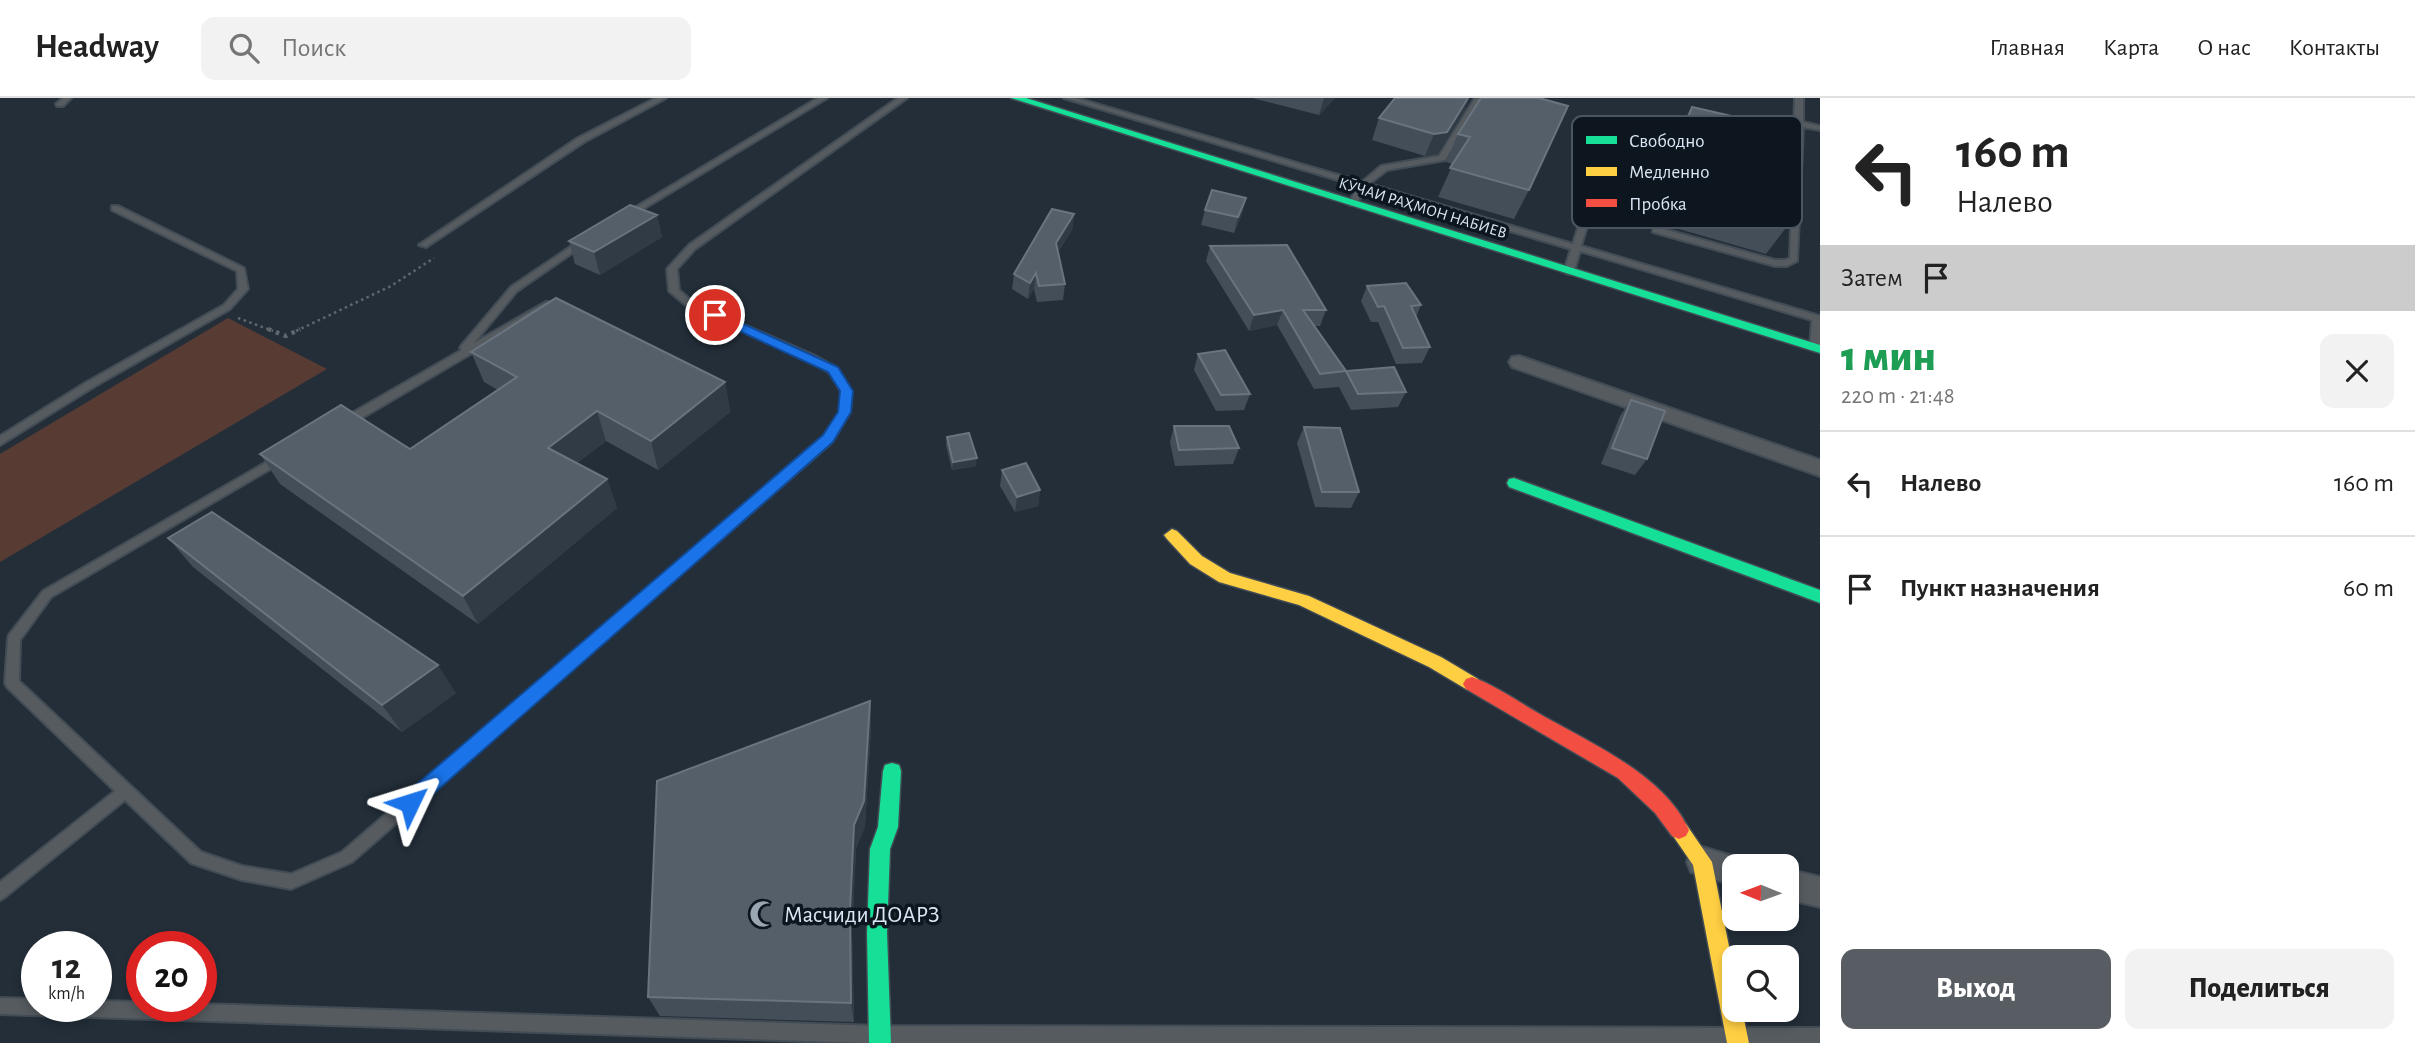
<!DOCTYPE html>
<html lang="ru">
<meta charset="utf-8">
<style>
:root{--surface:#fff;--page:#f2f2f2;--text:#222;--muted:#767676;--line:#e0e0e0;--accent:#585d63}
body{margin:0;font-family:"Alegreya Sans",sans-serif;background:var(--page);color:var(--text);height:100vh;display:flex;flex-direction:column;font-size:26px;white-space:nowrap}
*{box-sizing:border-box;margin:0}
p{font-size:23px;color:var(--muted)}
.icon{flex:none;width:38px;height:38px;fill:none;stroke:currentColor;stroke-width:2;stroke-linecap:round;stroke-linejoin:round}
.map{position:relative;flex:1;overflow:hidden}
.details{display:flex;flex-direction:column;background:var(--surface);width:595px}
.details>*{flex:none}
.top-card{background:#fff;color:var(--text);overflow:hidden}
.needle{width:46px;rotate:271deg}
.controls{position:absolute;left:1722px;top:756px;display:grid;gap:14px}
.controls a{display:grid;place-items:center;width:77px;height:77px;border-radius:14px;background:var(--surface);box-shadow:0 4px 10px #0003;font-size:35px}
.speed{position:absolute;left:21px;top:833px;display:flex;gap:14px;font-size:35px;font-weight:700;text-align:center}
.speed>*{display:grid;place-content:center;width:91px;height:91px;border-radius:50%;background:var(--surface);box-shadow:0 4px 10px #0003;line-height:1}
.speed small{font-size:18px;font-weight:400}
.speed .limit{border:10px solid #d22;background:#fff;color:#111}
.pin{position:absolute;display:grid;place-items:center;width:60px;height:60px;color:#fff;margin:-30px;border:4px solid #fff;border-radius:50%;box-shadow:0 2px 7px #0007}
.me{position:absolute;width:77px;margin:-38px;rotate:49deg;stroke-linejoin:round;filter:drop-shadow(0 0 5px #0008)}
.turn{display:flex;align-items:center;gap:24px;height:147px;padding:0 21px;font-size:32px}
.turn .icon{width:91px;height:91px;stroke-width:2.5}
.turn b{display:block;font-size:49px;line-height:60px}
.then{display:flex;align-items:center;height:66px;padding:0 21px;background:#0003;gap:14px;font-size:26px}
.round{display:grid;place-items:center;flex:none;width:74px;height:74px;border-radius:14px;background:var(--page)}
.summary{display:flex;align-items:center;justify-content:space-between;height:119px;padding:0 21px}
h1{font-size:42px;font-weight:800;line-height:52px;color:#1e9e55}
.cta{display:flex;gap:14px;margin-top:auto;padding:14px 21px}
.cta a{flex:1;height:80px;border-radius:14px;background:var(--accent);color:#fff;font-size:28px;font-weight:800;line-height:80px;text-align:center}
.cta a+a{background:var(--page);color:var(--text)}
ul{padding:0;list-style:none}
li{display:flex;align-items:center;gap:21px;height:105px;padding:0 21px;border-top:2px solid var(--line)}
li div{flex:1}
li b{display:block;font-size:26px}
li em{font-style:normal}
header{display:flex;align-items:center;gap:42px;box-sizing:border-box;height:98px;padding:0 35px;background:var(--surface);border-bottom:2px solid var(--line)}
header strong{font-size:33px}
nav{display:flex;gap:38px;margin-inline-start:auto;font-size:24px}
.search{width:490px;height:63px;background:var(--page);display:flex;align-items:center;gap:18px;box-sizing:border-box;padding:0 24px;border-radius:14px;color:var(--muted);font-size:26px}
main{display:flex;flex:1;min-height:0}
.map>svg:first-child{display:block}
</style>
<header>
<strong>Headway</strong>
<div class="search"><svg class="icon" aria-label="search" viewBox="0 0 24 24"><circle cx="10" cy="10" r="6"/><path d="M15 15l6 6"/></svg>Поиск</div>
<nav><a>Главная</a><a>Карта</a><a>О нас</a><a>Контакты</a></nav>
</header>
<main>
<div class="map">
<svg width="1820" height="945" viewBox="0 0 1820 945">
<rect width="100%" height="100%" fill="#232e39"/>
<path fill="#583c34" d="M 228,220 L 327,271 L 0,464 L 0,356 Z"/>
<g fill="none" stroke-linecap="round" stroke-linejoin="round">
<defs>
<path id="lane" d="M 63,0 L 71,0 L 63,8 L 57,8 L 56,6 Z
M 656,0 L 666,0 L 584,44 L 426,149 L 419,147 L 578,40 Z
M 818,0 L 827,0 L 628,120 L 621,118 Z
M 898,0 L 907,0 L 695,151 L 677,171 L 679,192 L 694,205 L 813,257 L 837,270 L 851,293 L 850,314 L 832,344 L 352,764 L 291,791 L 242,782 L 191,765 L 125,702 L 5,799 L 0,802 L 0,784 L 115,693 L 7,589 L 5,585 L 8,541 L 9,537 L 43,493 L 279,357 L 287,357 L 289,360 L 51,499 L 20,542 L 19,583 L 201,754 L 242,768 L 291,776 L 342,754 L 824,338 L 840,314 L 841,293 L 829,274 L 805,261 L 688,209 L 669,193 L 667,171 L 689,147 Z
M 1064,0 L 1076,0 L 1362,84 L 1381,68 L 1439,58 L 1475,0 L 1483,0 L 1445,62 L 1387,72 L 1369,86 L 1573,146 L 1598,66 L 1605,64 L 1606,66 L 1581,148 L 1820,218 L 1820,250 L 1815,253 L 1810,250 L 1812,222 L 1580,153 L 1574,173 L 1569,176 L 1566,175 L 1564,173 L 1571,151 L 1365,90 L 1356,107 L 1350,107 L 1349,105 L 1358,88 Z
M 1795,0 L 1803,0 L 1803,24 L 1820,28 L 1820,32 L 1803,29 L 1797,163 L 1787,168 L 1775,168 L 1653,134 L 1653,130 L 1656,129 L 1775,162 L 1785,162 L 1790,160 Z
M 112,108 L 118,108 L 244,170 L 248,191 L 230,211 L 95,288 L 0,347 L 0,338 L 87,284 L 224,207 L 238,191 L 237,173 L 112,112 Z
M 585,139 L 589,142 L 588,144 L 517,193 L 474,245 L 546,204 L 552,204 L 552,208 L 348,328 L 340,328 L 339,325 L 340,322 L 462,252 L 460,250 L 461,248 L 511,189 Z
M 0,900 L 37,901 L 37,908 L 96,908 L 96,903 L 142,904 L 142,908 L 201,908 L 201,906 L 880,928 L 1820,930 L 1820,945 L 865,945 L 0,916 Z"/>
<path id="street" d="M 1519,258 L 1820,362 L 1820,378 L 1512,269 L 1509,264 L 1512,259 Z
M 1702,749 L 1745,762 L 1748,768 L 1734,768 L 1734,787 L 1691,774 L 1687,764 L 1691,754 Z
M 1787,771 L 1820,779 L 1820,809 L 1787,801 Z"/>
<path id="fast" d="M 1011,0 L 1026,0 L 1820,247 L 1820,255 Z
M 1514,380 L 1820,492 L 1820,505 L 1509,389 L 1507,385 L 1509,381 Z
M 892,665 L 899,667 L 901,673 L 898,729 L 890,751 L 887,835 L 891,945 L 869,945 L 867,835 L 870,751 L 878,729 L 883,673 L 885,667 Z"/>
<path id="slow" d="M 1172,431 L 1177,433 L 1202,458 L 1230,475 L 1309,498 L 1441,559 L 1478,581 L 1481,586 L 1478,591 L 1472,593 L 1466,591 L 1429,569 L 1299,507 L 1219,484 L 1190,466 L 1167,441 L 1164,437 Z
M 1679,723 L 1686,726 L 1712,764 L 1734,873 L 1734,912 L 1742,912 L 1749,945 L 1727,945 L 1693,767 L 1669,732 L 1672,726 Z"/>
<path id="jam" d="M 1472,579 C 1495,587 1517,603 1538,615 C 1588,644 1664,676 1689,732 L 1686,738 L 1679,741 L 1672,738 L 1655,715 L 1618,680 L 1466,591 L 1463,586 L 1466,581 Z"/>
</defs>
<use href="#lane" stroke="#424c55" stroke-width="4"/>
<use href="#street" stroke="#424c55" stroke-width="4"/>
<use href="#fast" stroke="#424c55" stroke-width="3"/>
<use href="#slow" stroke="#424c55" stroke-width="3"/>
<use href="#jam" stroke="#424c55" stroke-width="3"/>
<path stroke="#61676d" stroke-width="2.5" stroke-dasharray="2.5 3.5" stroke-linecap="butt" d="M 238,220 L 273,233
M 296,233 L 391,188 L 434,160"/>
<path stroke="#61676d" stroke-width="4.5" stroke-dasharray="3.5 5" stroke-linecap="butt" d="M 268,231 L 286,238 L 300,231"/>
<use href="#lane" fill="#565b60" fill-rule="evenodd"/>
<use href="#street" fill="#565b60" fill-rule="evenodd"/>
<use href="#fast" fill="#16e098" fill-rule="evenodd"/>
<use href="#slow" fill="#ffcf43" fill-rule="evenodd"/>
<use href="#jam" fill="#f24e42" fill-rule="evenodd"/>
</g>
<path fill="#444e59" d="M 1252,0 L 1335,0 L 1319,17 Z
M 1481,0 L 1529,92 L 1514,121 L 1438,99 L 1453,66 L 1446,64 L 1458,36 Z
M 1692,9 L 1788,127 L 1766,156 L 1644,121 L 1675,36 Z
M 1465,11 L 1437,56 L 1425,58 L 1372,42 L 1379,20 Z
M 1246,100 L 1242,116 L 1234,135 L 1201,127 L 1205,112 Z
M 1074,116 L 1072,132 L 1058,154 L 1065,186 L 1063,202 L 1037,204 L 1034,191 L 1028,201 L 1012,191 L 1014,176 Z
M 657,117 L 662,139 L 600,177 L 575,166 L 569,143 Z
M 1210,148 L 1326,212 L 1320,228 L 1313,228 L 1346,273 L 1406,294 L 1398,309 L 1351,312 L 1339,289 L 1314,291 L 1277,227 L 1249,233 L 1206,163 Z
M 1367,188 L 1421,207 L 1416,219 L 1430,249 L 1422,265 L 1396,266 L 1378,224 L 1371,224 L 1361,203 Z
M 471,254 L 725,284 L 730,314 L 658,372 L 606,343 L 577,365 L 607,381 L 617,410 L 478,526 L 280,386 L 260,356 L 410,351 L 498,292 L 484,284 Z
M 1198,256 L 1250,296 L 1244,312 L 1216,313 L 1194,272 Z
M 1631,302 L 1647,361 L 1635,377 L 1601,366 L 1620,318 Z
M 1174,328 L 1239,350 L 1233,366 L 1175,368 L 1170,344 Z
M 1304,329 L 1359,394 L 1351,410 L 1315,409 L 1297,345 Z
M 947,339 L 976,368 L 952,372 L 946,347 Z
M 1002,372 L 1040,392 L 1038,408 L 1015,414 L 1000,388 Z
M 168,440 L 456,595 L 402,634 L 193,469 Z
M 870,603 L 871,630 L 865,728 L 856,751 L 852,835 L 854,924 L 660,918 L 648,899 Z"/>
<path fill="#303b45" d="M 1324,0 L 1335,0 L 1319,17 Z
M 1468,0 L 1470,0 L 1465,11 L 1437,56 L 1425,58 L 1434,36 Z
M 1246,100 L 1242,116 L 1234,135 L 1238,119 Z
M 1074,116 L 1072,132 L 1054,160 L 1056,145 Z
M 657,117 L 662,139 L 600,177 L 594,154 Z
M 1036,175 L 1034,191 L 1028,201 L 1030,185 Z
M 1283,212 L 1277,227 L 1249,233 L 1254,217 Z
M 725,284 L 730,314 L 658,372 L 651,343 Z
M 597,313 L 606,343 L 559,379 L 548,350 Z
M 977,360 L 976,368 L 952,372 L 953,364 Z
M 607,381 L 617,410 L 478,526 L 463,498 Z
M 1040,392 L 1038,408 L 1015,414 L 1017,399 Z
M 438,567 L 456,595 L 402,634 L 382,607 Z
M 870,603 L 871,630 L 865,728 L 856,751 L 852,835 L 854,924 L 851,905 L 850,813 L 854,727 Z"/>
<path fill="#555f6a" stroke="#6a747f" stroke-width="2" d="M 1395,0 L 1468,0 L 1447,34 L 1434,36 L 1379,20 Z
M 1481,0 L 1539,0 L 1568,8 L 1529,92 L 1450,70 L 1470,39 L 1458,36 Z
M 1692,9 L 1802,34 L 1788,127 L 1661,92 Z
M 1212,92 L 1246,100 L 1238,119 L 1205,112 Z
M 630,107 L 657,117 L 594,154 L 569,143 Z
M 1052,111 L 1074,116 L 1056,145 L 1065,186 L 1039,188 L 1036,175 L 1030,185 L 1014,176 Z
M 1287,147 L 1326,212 L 1303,212 L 1346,273 L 1320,276 L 1283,212 L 1254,217 L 1210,148 Z
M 1406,185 L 1421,207 L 1411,208 L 1430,249 L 1403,250 L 1384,208 L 1378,209 L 1367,188 Z
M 556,200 L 725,284 L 651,343 L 597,313 L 548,350 L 607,381 L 463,498 L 260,356 L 341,307 L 410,351 L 517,279 L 471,254 Z
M 1225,252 L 1250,296 L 1221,297 L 1198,256 Z
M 1394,269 L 1406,294 L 1358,296 L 1346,273 Z
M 1631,302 L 1665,313 L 1647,361 L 1612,350 Z
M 1174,328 L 1229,328 L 1239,350 L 1179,352 Z
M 1304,329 L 1340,330 L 1359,394 L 1322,394 Z
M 969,335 L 977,360 L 953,364 L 947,339 Z
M 1026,365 L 1040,392 L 1017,399 L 1002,372 Z
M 212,414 L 438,567 L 382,607 L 168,440 Z
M 870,603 L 864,703 L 854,727 L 850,813 L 851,905 L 648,899 L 657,683 Z"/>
<path fill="#1a73e8" stroke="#114b97" stroke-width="2" d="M 715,213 L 838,269 L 853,293 L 851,314 L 833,344 L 416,711 L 410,713 L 403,711 L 400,705 L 403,698 L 823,337 L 838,314 L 840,293 L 828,274 L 711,220 L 711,215 Z"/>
<defs>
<symbol id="mosque-bare" viewBox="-9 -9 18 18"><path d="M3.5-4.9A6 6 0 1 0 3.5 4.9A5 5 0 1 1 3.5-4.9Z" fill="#9ba6b3" stroke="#0d161f" stroke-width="2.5" paint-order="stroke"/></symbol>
</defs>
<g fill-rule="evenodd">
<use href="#mosque-bare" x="744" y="797" width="38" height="38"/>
</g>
<g text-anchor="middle" stroke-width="7" stroke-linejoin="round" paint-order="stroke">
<g font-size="16" fill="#dbe7f5" stroke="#0d161f">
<text transform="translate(1423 109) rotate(17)" y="6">КӮЧАИ РАҲМОН НАБИЕВ</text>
</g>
<g font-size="23" fill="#dbe7f5" stroke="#0d161f" text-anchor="start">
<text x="784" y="824">Масчиди ДОАРЗ</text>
</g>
</g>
<rect x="1572" y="18" width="230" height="112" rx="10" fill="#0d161f" stroke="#4b555f" stroke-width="2"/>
<rect x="1586" y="38" width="31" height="8" fill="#16e098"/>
<rect x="1586" y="69" width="31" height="9" fill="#ffcf43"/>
<rect x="1586" y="101" width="31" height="8" fill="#f24e42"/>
<g font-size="19" fill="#dbe7f5">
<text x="1629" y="49">Свободно</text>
<text x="1629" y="80">Медленно</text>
<text x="1629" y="112">Пробка</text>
</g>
</svg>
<div class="controls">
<a><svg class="needle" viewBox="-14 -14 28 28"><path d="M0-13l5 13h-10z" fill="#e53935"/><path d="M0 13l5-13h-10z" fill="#767676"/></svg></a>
<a><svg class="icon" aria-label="search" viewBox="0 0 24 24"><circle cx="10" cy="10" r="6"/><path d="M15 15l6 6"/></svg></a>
</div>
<div class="speed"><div>12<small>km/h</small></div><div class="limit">20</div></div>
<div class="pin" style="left:715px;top:217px;background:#d93025"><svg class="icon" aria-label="arrive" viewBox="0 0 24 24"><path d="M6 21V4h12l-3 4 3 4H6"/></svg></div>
<svg class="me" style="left:410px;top:705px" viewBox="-20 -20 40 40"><path d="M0-17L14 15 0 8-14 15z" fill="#1a73e8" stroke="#fff" stroke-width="4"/></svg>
</div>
<section class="details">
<div class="top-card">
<div class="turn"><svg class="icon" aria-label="left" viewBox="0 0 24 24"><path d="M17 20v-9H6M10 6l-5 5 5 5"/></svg><div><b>160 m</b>Налево</div></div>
<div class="then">Затем<svg class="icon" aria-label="arrive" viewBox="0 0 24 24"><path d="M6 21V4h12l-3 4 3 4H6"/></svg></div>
</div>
<div class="summary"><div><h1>1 мин</h1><p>220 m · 21:48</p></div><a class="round"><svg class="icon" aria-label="close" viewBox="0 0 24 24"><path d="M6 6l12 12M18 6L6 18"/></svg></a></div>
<ul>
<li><svg class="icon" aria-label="left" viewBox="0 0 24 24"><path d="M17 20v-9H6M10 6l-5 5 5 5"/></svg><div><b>Налево</b></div><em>160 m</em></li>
<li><svg class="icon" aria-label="arrive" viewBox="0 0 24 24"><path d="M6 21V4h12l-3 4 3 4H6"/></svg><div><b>Пункт назначения</b></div><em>60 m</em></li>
</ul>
<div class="cta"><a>Выход</a><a>Поделиться</a></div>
</section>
</main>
